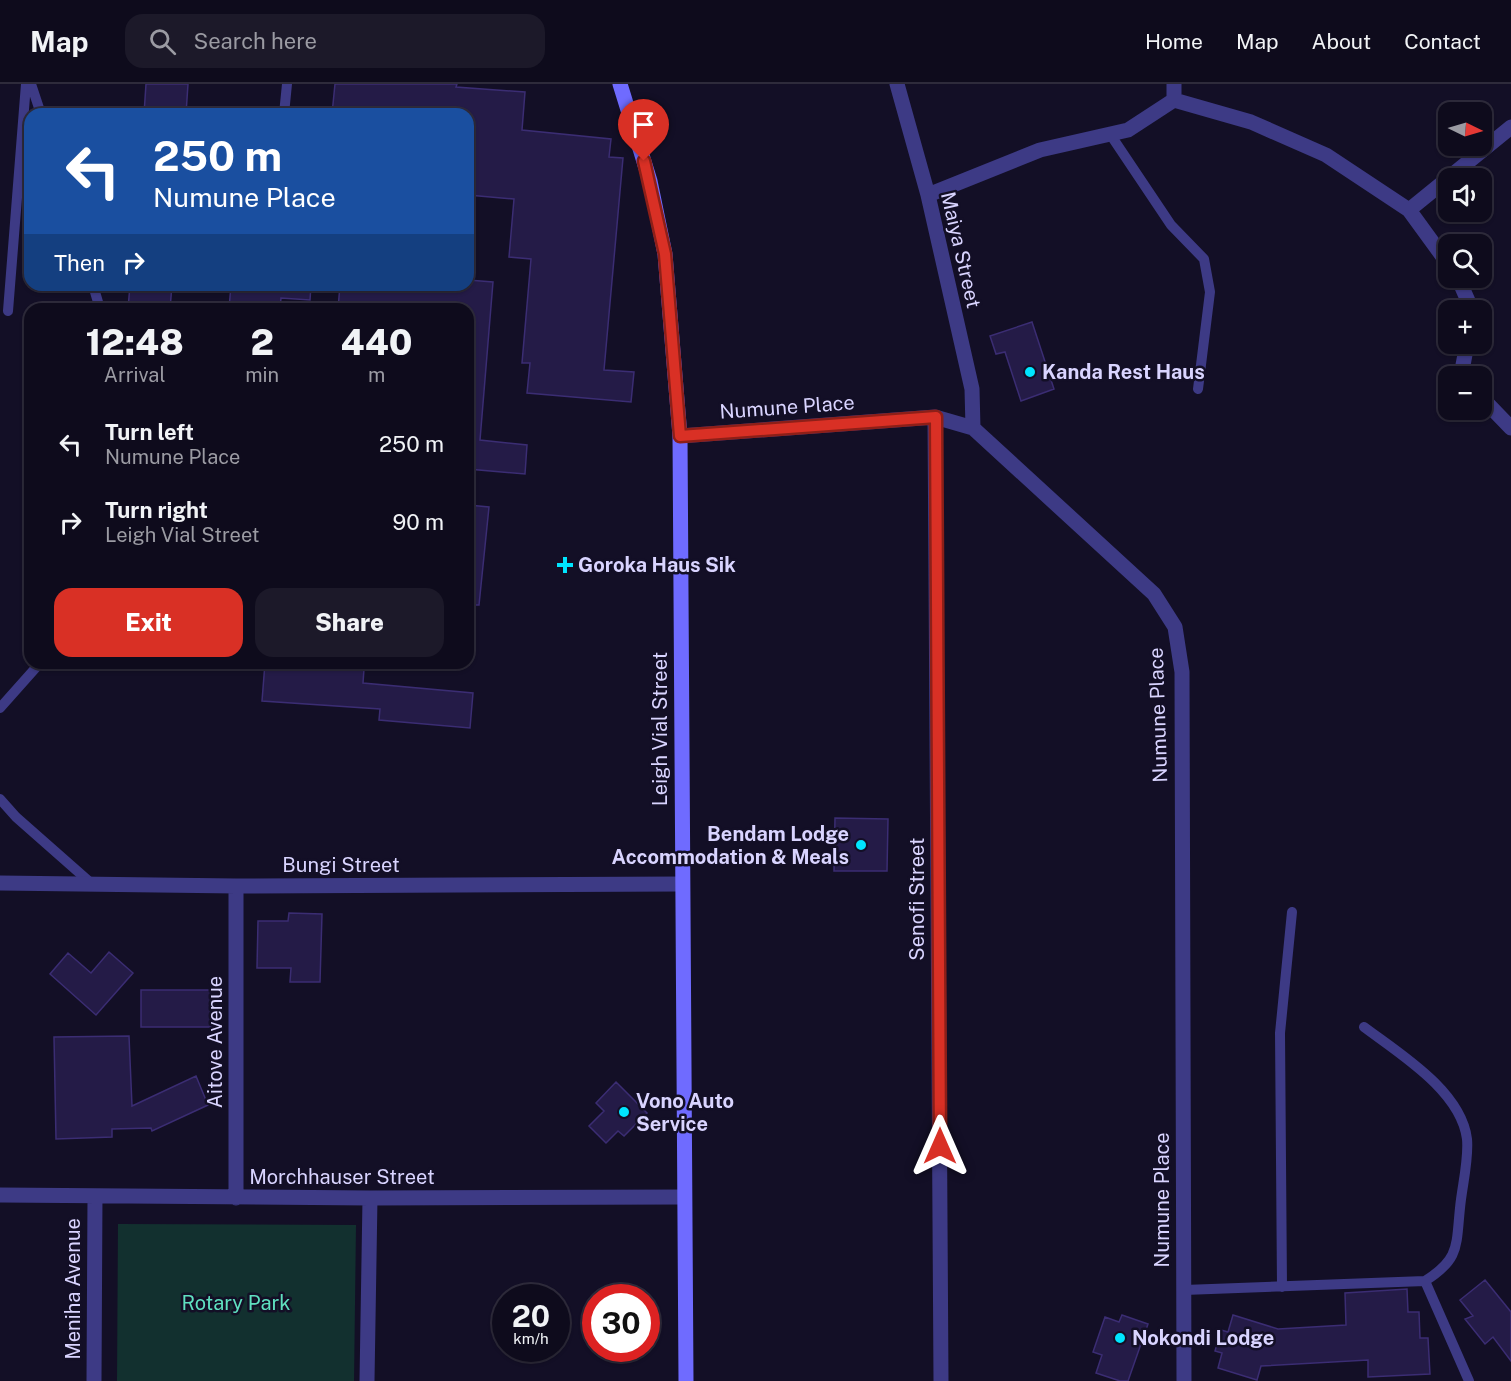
<!DOCTYPE html>
<meta charset="utf-8">
<style>
:root{--surface:#0e0b1c;--page:#1c1929;--text:#f1f3f6;--muted:#9b9ba3;--line:#2e2b3b;--accent:#d93025}
body{margin:0;font-family:"Public Sans",sans-serif;background:var(--page);color:var(--text);height:100vh;display:flex;flex-direction:column;font-size:22px;white-space:nowrap}
*{box-sizing:border-box;margin:0}
p{font-size:20px;color:var(--muted)}
.icon{flex:none;width:33px;height:33px;fill:none;stroke:currentColor;stroke-width:2;stroke-linecap:round;stroke-linejoin:round}
.map{position:relative;flex:1;overflow:hidden}
.side{position:absolute;left:24px;top:219px;width:450px;height:366px;display:flex;flex-direction:column;background:var(--surface);border-radius:18px;box-shadow:0 2px 4px #0004,0 0 0 2px var(--line)}
.side>*{flex:none}
.guide{position:absolute;left:24px;top:24px;width:450px;height:183px;border-radius:18px;box-shadow:0 2px 4px #0004,0 0 0 2px var(--line);background:#1a4fa0;color:#fff;overflow:hidden}
.needle{width:39px;rotate:95deg}
.tools{position:absolute;left:1438px;top:18px;display:grid;gap:12px}
.tools a{display:grid;place-items:center;width:54px;height:54px;border-radius:12px;background:var(--surface);box-shadow:0 2px 4px #0004,0 0 0 2px var(--line);font-size:30px}
.speed{position:absolute;left:492px;top:1200px;display:flex;gap:12px;font-size:30px;font-weight:700;text-align:center}
.speed>*{display:grid;place-content:center;width:78px;height:78px;border-radius:50%;background:var(--surface);box-shadow:0 2px 4px #0004,0 0 0 2px var(--line);line-height:1}
.speed small{font-size:15px;font-weight:400}
.speed .limit{border:9px solid #d22;background:#fff;color:#111}
.pin{position:absolute;display:grid;place-items:center;width:51px;height:51px;color:#fff;margin:-62px -26px;border-radius:50% 50% 50% 0;rotate:-45deg;box-shadow:0 0 6px #0007}
.pin .icon{rotate:45deg}
.me{position:absolute;width:66px;margin:-33px;rotate:0deg;stroke-linejoin:round;filter:drop-shadow(0 0 4px #0008)}
.turn{display:flex;align-items:center;gap:21px;height:126px;padding:0 30px;font-size:27px}
.turn .icon{width:78px;height:78px;stroke-width:2.5}
.turn b{display:block;font-size:42px;line-height:51px}
.then{display:flex;align-items:center;height:57px;padding:0 30px;background:#0003;gap:12px;font-size:22px}
.eta{display:flex;justify-content:space-evenly;align-items:center;height:102px;text-align:center}
.eta b{font-size:36px;font-weight:800;line-height:42px}
.action{display:flex;gap:12px;margin-top:auto;padding:12px 30px}
.action a{flex:1;height:69px;border-radius:18px;background:var(--accent);color:#fff;font-size:24px;font-weight:800;line-height:69px;text-align:center}
.action a+a{background:var(--page);color:var(--text)}
ul{padding:0;list-style:none}
li{display:flex;align-items:center;gap:18px;height:78px;padding:0 30px}
li div{flex:1}
li b{display:block;font-size:22px}
li em{font-style:normal}
header{display:flex;align-items:center;gap:36px;box-sizing:border-box;height:84px;padding:0 30px;background:var(--surface);border-bottom:2px solid var(--line)}
header strong{font-size:28px}
nav{display:flex;gap:33px;margin-inline-start:auto;font-size:21px}
.search{width:420px;height:54px;background:var(--page);display:flex;align-items:center;gap:15px;box-sizing:border-box;padding:0 21px;border-radius:18px;color:var(--muted);font-size:22px}
.map>svg:first-child{display:block}
</style>
<header>
<strong>Map</strong>
<div class="search"><svg class="icon" aria-label="search" viewBox="0 0 24 24"><circle cx="10" cy="10" r="6"/><path d="M15 15l6 6"/></svg>Search here</div>
<nav><a>Home</a><a>Map</a><a>About</a><a>Contact</a></nav>
</header>
<div class="map">
<svg width="1511" height="1297" viewBox="0 0 1511 1297">
<rect width="100%" height="100%" fill="#130f26"/>
<path fill="#12302f" d="M 118,1140 L 356,1141 L 354,1297 L 117,1297 Z"/>
<path fill="#241b47" stroke="#3b2d73" stroke-width="1.5" d="M 146,0 L 188,0 L 186,30 L 144,30 Z
M 335,0 L 457,0 L 456,3 L 525,8 L 522,46 L 611,55 L 609,73 L 623,74 L 604,286 L 634,288 L 631,318 L 527,309 L 530,279 L 522,279 L 531,175 L 509,173 L 514,115 L 468,111 L 468,30 L 332,30 Z
M 468,196 L 493,198 L 480,356 L 527,361 L 525,390 L 468,385 L 468,225 L 338,225 L 340,201 L 468,201 Z
M 130,201 L 172,201 L 170,225 L 128,225 Z
M 231,201 L 311,201 L 310,216 L 281,214 L 280,225 L 229,225 Z
M 1032,238 L 1054,305 L 1021,317 L 1005,268 L 996,270 L 990,252 Z
M 468,421 L 489,423 L 479,521 L 468,521 Z
M 265,579 L 364,585 L 363,599 L 473,609 L 470,644 L 379,636 L 380,625 L 262,617 Z
M 835,734 L 888,735 L 887,787 L 834,787 Z
M 289,829 L 322,830 L 320,898 L 290,898 L 291,884 L 257,884 L 258,837 L 288,837 Z
M 109,868 L 133,889 L 96,931 L 50,890 L 68,869 L 91,889 Z
M 141,906 L 213,906 L 213,943 L 141,943 Z
M 129,952 L 132,1022 L 196,992 L 208,1021 L 152,1047 L 151,1044 L 112,1045 L 112,1053 L 56,1055 L 54,953 Z
M 616,998 L 647,1029 L 624,1052 L 618,1047 L 606,1059 L 589,1042 L 604,1027 L 596,1019 Z
M 1485,1196 L 1511,1228 L 1511,1277 L 1493,1253 L 1485,1260 L 1465,1235 L 1473,1232 L 1460,1216 Z
M 1407,1205 L 1408,1228 L 1419,1228 L 1420,1254 L 1428,1254 L 1430,1290 L 1368,1293 L 1368,1276 L 1261,1282 L 1257,1296 L 1218,1284 L 1222,1269 L 1215,1267 L 1221,1246 L 1228,1248 L 1233,1231 L 1278,1245 L 1346,1241 L 1345,1209 Z
M 1122,1231 L 1148,1240 L 1128,1297 L 1120,1297 L 1096,1289 L 1102,1271 L 1093,1268 L 1105,1233 L 1119,1238 Z"/>
<g fill="none" stroke-linecap="round" stroke-linejoin="round">
<path stroke="#3d3a85" stroke-width="10" d="M 31,0 L 41,30
M 284,30 L 287,0
M 1110,50 L 1171,141 L 1204,175 L 1210,208 L 1198,305
M 93,201 L 100,225
M 8,227 L 26,0
M 0,624 L 40,579
M 0,715 L 16,733 L 92,800
M 1425,1197 L 1469,1297
M 1282,1203 L 1280,949 L 1292,828
M 1184,1206 L 1425,1197 C 1460,1175 1456,1162 1460,1124 C 1462,1102 1469,1076 1467,1055 C 1461,1007 1400,970 1364,943"/>
<path stroke="#3d3a85" stroke-width="15" d="M 897,0 L 928,111 L 972,305 L 973,344
M 1174,16 L 1251,38 L 1326,71 L 1409,126 L 1449,181
M 928,111 L 1040,66 L 1128,46 L 1174,16 L 1174,0
M 1409,126 L 1511,43
M 1458,194 L 1472,226
M 1467,260 L 1463,281 L 1468,292
M 1482,314 L 1511,344
M 935,333 L 941,1297
M 680,352 L 935,333 L 973,344 L 1154,510 L 1175,543 L 1182,588 L 1184,1297
M 0,799 L 236,802 L 682,800
M 0,1111 L 370,1114 L 684,1113
M 236,1114 L 236,802
M 94,1297 L 95,1112
M 367,1297 L 370,1114"/>
<path stroke="#6f6bff" stroke-width="15" d="M 620,0 L 650,97 L 665,170 L 680,352 L 686,1297"/>
</g>
<g fill="none" stroke-linecap="round" stroke-linejoin="round">
<defs>
<path id="route" d="M 644,77 L 665,170 L 680,352 L 936,333 L 940,1062"/>
</defs>
<use href="#route" stroke="#8d1f18" stroke-width="15"/>
<use href="#route" stroke="#d93025" stroke-width="10"/>
</g>
<g fill="#00e5ff" stroke="#130f26" stroke-width="2">
<circle cx="1030" cy="288" r="6"/>
<path d="M562 472h6v6h6v6h-6v6h-6v-6h-6v-6h6z"/>
<circle cx="861" cy="761" r="6"/>
<circle cx="624" cy="1028" r="6"/>
<circle cx="1120" cy="1254" r="6"/>
</g>
<g text-anchor="middle" stroke-width="5" stroke-linejoin="round" paint-order="stroke">
<g font-size="20" fill="#d9d4ff" stroke="#130f26">
<text transform="translate(961 166) rotate(77)" y="7">Maiya Street</text>
<text transform="translate(787 323) rotate(-4)" y="7">Numune Place</text>
<text transform="translate(1158 631) rotate(-92)" y="7">Numune Place</text>
<text transform="translate(660 645) rotate(-90)" y="7">Leigh Vial Street</text>
<text x="341" y="788">Bungi Street</text>
<text transform="translate(917 815) rotate(-90)" y="7">Senofi Street</text>
<text transform="translate(215 958) rotate(-90)" y="7">Aitove Avenue</text>
<text x="342" y="1100">Morchhauser Street</text>
<text transform="translate(1162 1116) rotate(-90)" y="7">Numune Place</text>
<text transform="translate(73 1205) rotate(-90)" y="7">Meniha Avenue</text>
</g>
<g font-size="20" font-weight="bold" fill="#d9d4ff" stroke="#130f26" text-anchor="start">
<text x="1042" y="295">Kanda Rest Haus</text>
<text x="578" y="488">Goroka Haus Sik</text>
<text x="849" y="757" text-anchor="end">Bendam Lodge<tspan x="849" dy="23">Accommodation &amp; Meals</tspan></text>
<text x="636" y="1024">Vono Auto<tspan x="636" dy="23">Service</tspan></text>
<text x="1132" y="1261">Nokondi Lodge</text>
</g>
<g font-size="20" fill="#5fe0c0" stroke="#130f26">
<text x="236" y="1226">Rotary Park</text>
</g>
</g>
</svg>
<div class="tools">
<a><svg class="needle" viewBox="-14 -14 28 28"><path d="M0-13l5 13h-10z" fill="#e53935"/><path d="M0 13l5-13h-10z" fill="#9b9ba3"/></svg></a>
<a><svg class="icon" aria-label="sound" viewBox="0 0 24 24"><path d="M4 9h4l5-4v14l-5-4H4zM17 9q2 3 0 6"/></svg></a>
<a><svg class="icon" aria-label="search" viewBox="0 0 24 24"><circle cx="10" cy="10" r="6"/><path d="M15 15l6 6"/></svg></a>
<a>+</a>
<a>−</a>
</div>
<div class="speed"><div>20<small>km/h</small></div><div class="limit">30</div></div>
<div class="pin" style="left:644px;top:77px;background:#d93025"><svg class="icon" aria-label="arrive" viewBox="0 0 24 24"><path d="M6 21V4h12l-3 4 3 4H6"/></svg></div>
<svg class="me" style="left:940px;top:1062px" viewBox="-20 -20 40 40"><path d="M0-17L14 15 0 8-14 15z" fill="#d93025" stroke="#fff" stroke-width="4"/></svg>
<div class="guide">
<div class="turn"><svg class="icon" aria-label="left" viewBox="0 0 24 24"><path d="M17 20v-9H6M10 6l-5 5 5 5"/></svg><div><b>250 m</b>Numune Place</div></div>
<div class="then">Then<svg class="icon" aria-label="right" viewBox="0 0 24 24"><path d="M7 20v-9h11M14 6l5 5-5 5"/></svg></div>
</div>
<section class="side">
<div class="eta">
<div><b>12:48</b><p>Arrival</p></div>
<div><b>2</b><p>min</p></div>
<div><b>440</b><p>m</p></div>
</div>
<ul>
<li><svg class="icon" aria-label="left" viewBox="0 0 24 24"><path d="M17 20v-9H6M10 6l-5 5 5 5"/></svg><div><b>Turn left</b><p>Numune Place</p></div><em>250 m</em></li>
<li><svg class="icon" aria-label="right" viewBox="0 0 24 24"><path d="M7 20v-9h11M14 6l5 5-5 5"/></svg><div><b>Turn right</b><p>Leigh Vial Street</p></div><em>90 m</em></li>
</ul>
<div class="action"><a>Exit</a><a>Share</a></div>
</section>
</div>
